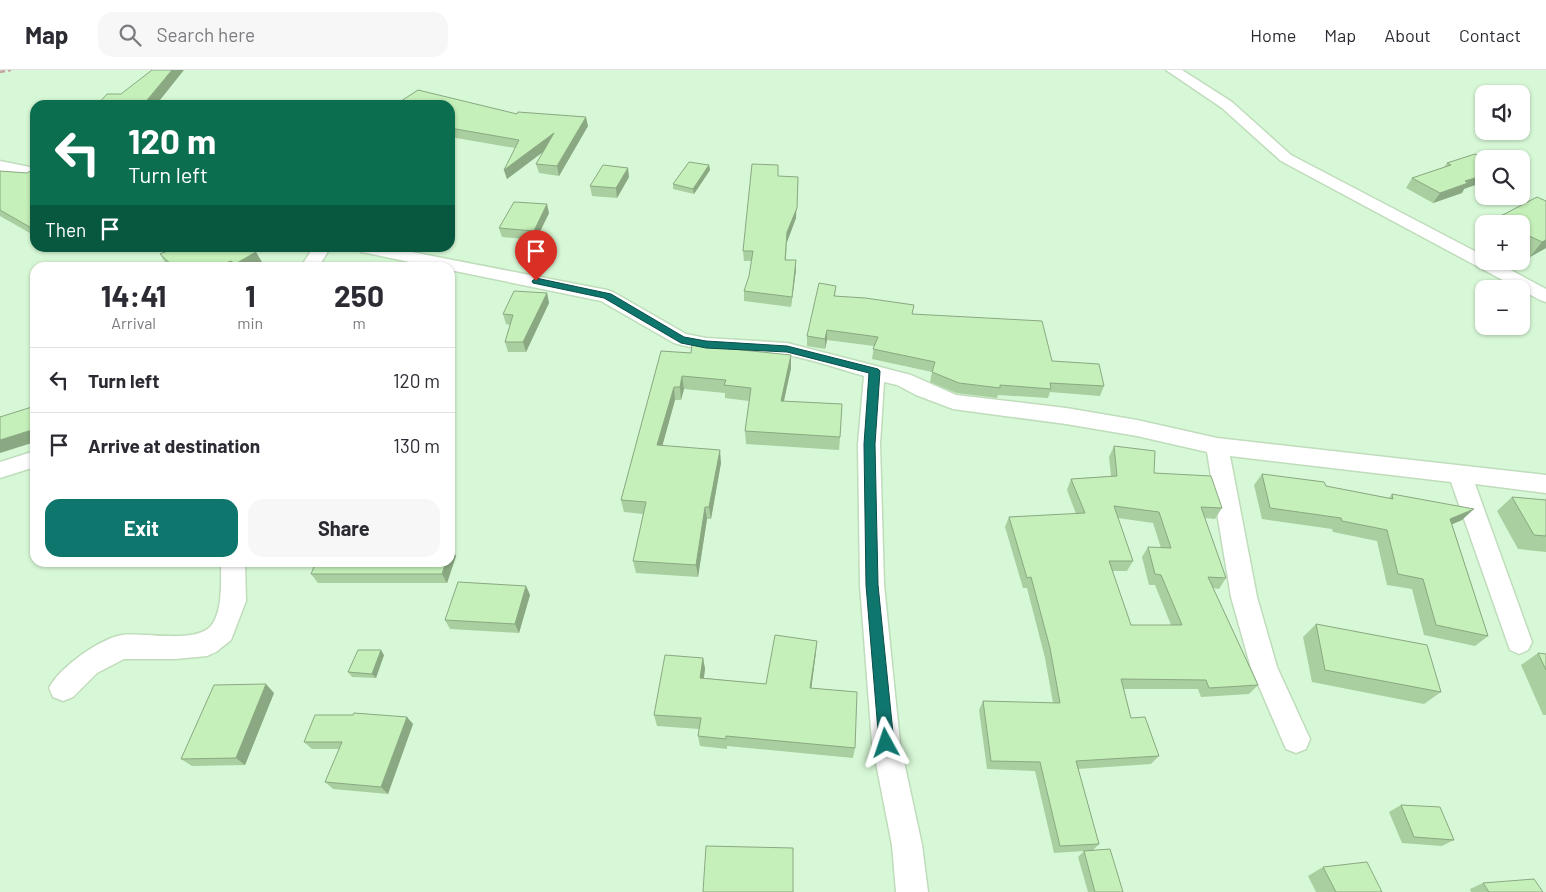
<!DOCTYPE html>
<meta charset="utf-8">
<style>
:root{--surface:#fff;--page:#f7f7f7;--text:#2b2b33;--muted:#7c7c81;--line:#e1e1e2;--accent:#0f766e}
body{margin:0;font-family:Barlow,sans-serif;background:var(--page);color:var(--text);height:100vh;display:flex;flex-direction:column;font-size:19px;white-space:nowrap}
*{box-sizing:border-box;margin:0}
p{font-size:16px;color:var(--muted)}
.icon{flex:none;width:28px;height:28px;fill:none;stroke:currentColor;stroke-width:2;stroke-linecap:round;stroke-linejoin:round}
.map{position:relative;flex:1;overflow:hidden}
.drawer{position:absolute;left:30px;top:192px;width:425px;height:305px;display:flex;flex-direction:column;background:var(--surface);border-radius:15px;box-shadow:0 1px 4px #0004}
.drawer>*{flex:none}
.hud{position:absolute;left:30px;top:30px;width:425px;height:152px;border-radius:15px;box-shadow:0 1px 4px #0004;background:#0b6e4f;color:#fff;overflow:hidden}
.fabs{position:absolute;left:1475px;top:15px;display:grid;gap:10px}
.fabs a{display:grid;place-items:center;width:55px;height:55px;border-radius:10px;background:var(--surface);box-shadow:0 1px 4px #0004;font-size:25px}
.pin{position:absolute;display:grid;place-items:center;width:42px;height:42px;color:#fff;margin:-51px -21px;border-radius:50% 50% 50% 0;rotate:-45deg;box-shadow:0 0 5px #0007}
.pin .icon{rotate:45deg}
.me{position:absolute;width:55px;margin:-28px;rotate:355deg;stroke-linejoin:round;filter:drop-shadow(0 0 4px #0008)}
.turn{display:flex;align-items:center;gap:18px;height:105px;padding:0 15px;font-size:22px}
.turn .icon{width:65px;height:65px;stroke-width:2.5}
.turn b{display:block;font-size:35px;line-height:42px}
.then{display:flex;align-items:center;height:48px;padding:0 15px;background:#0003;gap:10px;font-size:19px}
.eta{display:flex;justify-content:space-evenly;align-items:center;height:85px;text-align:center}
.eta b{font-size:30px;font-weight:700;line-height:35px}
.button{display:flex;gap:10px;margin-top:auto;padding:10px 15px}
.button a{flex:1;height:58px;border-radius:15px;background:var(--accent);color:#fff;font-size:20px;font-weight:700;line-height:58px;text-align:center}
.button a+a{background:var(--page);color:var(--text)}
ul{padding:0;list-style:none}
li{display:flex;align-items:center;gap:15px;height:65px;padding:0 15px;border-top:1px solid var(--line)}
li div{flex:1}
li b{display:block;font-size:19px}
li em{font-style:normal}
header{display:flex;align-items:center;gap:30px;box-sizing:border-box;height:70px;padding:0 25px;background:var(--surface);border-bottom:1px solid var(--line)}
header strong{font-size:24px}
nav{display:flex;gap:28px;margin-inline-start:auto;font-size:18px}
.search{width:350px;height:45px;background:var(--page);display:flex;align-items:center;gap:12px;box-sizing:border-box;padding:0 18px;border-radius:15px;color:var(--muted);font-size:19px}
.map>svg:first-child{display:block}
</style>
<header>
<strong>Map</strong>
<div class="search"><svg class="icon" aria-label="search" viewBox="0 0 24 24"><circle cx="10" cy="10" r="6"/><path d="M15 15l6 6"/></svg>Search here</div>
<nav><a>Home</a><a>Map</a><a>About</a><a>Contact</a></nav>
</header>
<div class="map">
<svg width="1546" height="822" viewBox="0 0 1546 822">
<rect width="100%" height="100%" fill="#e1fbe1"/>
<path fill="#d7f8d6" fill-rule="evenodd" d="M 0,0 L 1546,0 L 1546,822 L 0,822 ZM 1484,24 L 1521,24 L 1521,61 L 1484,61 ZM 35,35 L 450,35 L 450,178 L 35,178 ZM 1484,89 L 1521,89 L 1521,126 L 1484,126 ZM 1484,154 L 1521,154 L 1521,191 L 1484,191 ZM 35,198 L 450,198 L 450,492 L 35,492 ZM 1484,219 L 1521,219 L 1521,256 L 1484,256 Z"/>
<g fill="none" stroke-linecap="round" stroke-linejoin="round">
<defs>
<path id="minor" d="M 1166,0 L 1182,0 L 1232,32 L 1291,85 L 1484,186 L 1484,191 L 1494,191 L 1546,219 L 1546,232 L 1540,230 L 1281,91 L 1222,38 Z
M 0,91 L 35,98 L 35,108 L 0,101 Z
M 313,178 L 330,178 L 318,198 L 300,198 Z
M 358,178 L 391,178 L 607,220 L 613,222 L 686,264 L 706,268 L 787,273 L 911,305 L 956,325 L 1066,338 L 1137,350 L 1217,368 L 1546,405 L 1546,423 L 1475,414 L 1532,572 L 1528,580 L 1519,584 L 1510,580 L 1451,412 L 1230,386 L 1257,527 L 1277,597 L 1310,669 L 1306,679 L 1296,683 L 1286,679 L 1251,598 L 1231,527 L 1207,382 L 1137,366 L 1066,354 L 953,339 L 916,325 L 897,315 L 884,312 L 880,374 L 884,515 L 900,673 L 922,775 L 928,822 L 896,822 L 892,775 L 872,673 L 860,515 L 858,374 L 864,306 C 839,299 812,289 786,285 C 748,280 711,284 674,273 L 601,231 L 450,200 L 450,198 L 438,198 L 367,183 L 361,182 Z
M 35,381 L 35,397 L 0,408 L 0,392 Z
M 221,492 L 245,492 L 246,531 L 231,570 L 216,582 L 207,586 L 175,589 L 124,589 L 97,603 L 73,627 L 63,631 L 53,627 L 49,618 C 59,598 99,569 122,565 C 144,562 195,574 211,556 C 223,541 221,511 221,492 Z"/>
</defs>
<use href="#minor" stroke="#bfdcbb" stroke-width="3"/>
<use href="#minor" fill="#fff" fill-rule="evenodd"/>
<path stroke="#c4a1a3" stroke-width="2.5" stroke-dasharray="5 3" stroke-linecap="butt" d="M 0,2 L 11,0"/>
</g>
<path fill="#a9ce9f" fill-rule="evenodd" d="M 450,35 L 517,44 L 588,56 L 559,106 L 539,103 L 536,94 L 543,82 L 507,109 L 504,100 L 515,78 L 450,67 Z
M 1475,84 L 1464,119 L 1462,123 L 1433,133 L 1406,118 L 1412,108 L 1444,97 L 1447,93 Z
M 709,95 L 710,100 L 694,124 L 673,119 L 673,114 Z
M 35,98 L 35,166 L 0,146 L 0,101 L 27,103 Z
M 778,106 L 796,148 L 787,172 L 786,190 L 796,190 L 796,200 L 791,237 L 744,231 L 744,221 L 749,206 L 752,191 L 744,191 L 743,181 Z
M 629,107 L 617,128 L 592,126 L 590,116 Z
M 1537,127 L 1546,178 L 1530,187 L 1521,182 L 1521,154 L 1491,154 L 1495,149 Z
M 549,143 L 536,170 L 502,167 L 499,158 Z
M 160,184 L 262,192 L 251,198 L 170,198 L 166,194 Z
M 836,216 L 835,226 L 913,244 L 1052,291 L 1104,316 L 1100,326 L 1050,322 L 1048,328 L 998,325 L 997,328 L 956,323 L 930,312 L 932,302 L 872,289 L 874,276 L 827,270 L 825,279 L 807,276 L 807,266 Z
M 547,223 L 549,233 L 526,282 L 508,282 L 505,272 L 510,255 L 506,254 L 503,244 Z
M 713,277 L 791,298 L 784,331 L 840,367 L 839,380 L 746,374 L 745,361 L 749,331 L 725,328 L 725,323 L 684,319 L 681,330 L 675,330 L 662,376 L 721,393 L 711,449 L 707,449 L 698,507 L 636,503 L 633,491 L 643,444 L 624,442 L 621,430 L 661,281 L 691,283 Z
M 1114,376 L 1154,403 L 1222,438 L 1215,449 L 1205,448 L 1226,508 L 1219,519 L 1213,518 L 1258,615 L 1249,624 L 1201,627 L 1198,619 L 1124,619 L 1131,648 L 1159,686 L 1151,694 L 1078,699 L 1099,774 L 1093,780 L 1123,822 L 1088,822 L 1078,787 L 1084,781 L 1054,783 L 1035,701 L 987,699 L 979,640 L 983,631 L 1053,633 L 1045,588 L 1027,518 L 1023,518 L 1005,457 L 1009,447 L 1076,444 L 1067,420 L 1071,409 L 1111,406 L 1109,387 ZM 1118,448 L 1153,453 L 1161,478 L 1148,477 L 1142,487 L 1149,515 L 1155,515 L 1171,555 L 1131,555 L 1112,501 L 1127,501 L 1133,491 Z
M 1262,404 L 1389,428 L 1392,424 L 1462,450 L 1452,454 L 1488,566 L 1475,576 L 1424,565 L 1412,519 L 1387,515 L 1377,471 L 1333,462 L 1332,459 L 1262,449 L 1254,415 Z
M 1512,427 L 1546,430 L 1546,482 L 1518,479 L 1497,441 Z
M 451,476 L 456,486 L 447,513 L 318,513 L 311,504 Z
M 526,516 L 530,525 L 519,563 L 450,559 L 445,550 Z
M 1316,554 L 1441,622 L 1424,634 L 1312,612 L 1303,567 Z
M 816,582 L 811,618 L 855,678 L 853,688 L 727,676 L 727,679 L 700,676 L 698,666 L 699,659 L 657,656 L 654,645 L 703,588 L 705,599 L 704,608 L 766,614 Z
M 1538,583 L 1546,584 L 1546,645 L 1543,645 L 1521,595 Z
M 384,585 L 376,608 L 352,607 L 348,602 Z
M 274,623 L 245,695 L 192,696 L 181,689 Z
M 353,645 L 413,654 L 388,724 L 333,719 L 325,712 L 339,679 L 312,679 L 304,672 Z
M 1401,735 L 1454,770 L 1442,776 L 1402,773 L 1389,742 Z
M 1323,797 L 1382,822 L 1316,822 L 1308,806 Z
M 1483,813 L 1543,822 L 1471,822 L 1470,819 Z"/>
<path fill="#8aa882" d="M 172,0 L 184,0 L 156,35 L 143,35 Z
M 586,47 L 588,56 L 559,106 L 557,96 Z
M 554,63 L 556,72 L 507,109 L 504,100 Z
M 709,95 L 710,100 L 694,124 L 693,119 Z
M 628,98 L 629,107 L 617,128 L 616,118 Z
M 1484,105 L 1484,112 L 1464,119 L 1462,123 L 1433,133 L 1440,123 L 1465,111 Z
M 798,107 L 796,148 L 787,172 L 787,162 Z
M 547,134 L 549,143 L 536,170 L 534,161 Z
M 1546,170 L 1546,178 L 1530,187 L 1542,172 Z
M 256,182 L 262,192 L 251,198 L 237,198 L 235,194 Z
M 796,190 L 796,200 L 791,237 L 792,227 Z
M 231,191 L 235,198 L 212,198 Z
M 547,223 L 549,233 L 526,282 L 523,272 Z
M 827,260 L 827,270 L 825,279 L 825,269 Z
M 791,285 L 791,298 L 781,344 L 781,331 Z
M 682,306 L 684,319 L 681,330 L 680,317 Z
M 674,317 L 675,330 L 659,388 L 657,375 Z
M 35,359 L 35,372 L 0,383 L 0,370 Z
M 720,380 L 721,393 L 711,449 L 709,437 Z
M 705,437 L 707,449 L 698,507 L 696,495 Z
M 1474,439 L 1462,450 L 1439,460 L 1450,449 Z
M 451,476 L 456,486 L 447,513 L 442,504 L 446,492 L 450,492 L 450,479 Z
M 526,516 L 530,525 L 519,563 L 515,554 Z
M 817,571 L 816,582 L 810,629 L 810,618 Z
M 381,580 L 384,585 L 376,608 L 372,604 Z
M 703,588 L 705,599 L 702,619 L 700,608 Z
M 266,614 L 274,623 L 245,695 L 236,688 Z
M 407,647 L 413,654 L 388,724 L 381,717 Z"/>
<path fill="#c5f0b9" stroke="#8aa882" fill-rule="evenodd" d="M 152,0 L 172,0 L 143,35 L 97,35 L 107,24 L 121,24 Z
M 418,20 L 517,44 L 518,42 L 586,47 L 557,96 L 536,94 L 554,63 L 504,100 L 519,70 L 450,58 L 450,35 L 395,35 Z
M 1475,84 L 1485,89 L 1484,89 L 1484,105 L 1465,111 L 1468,113 L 1440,123 L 1412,108 L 1451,95 L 1447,93 Z
M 689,92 L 709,95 L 693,119 L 673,114 Z
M 752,94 L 778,95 L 778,106 L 798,107 L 797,138 L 787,162 L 785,190 L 796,190 L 792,227 L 744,221 L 749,206 L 753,181 L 743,181 Z
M 603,95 L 628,98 L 616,118 L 590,116 Z
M 35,98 L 35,160 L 0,140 L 0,101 L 27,103 Z
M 1537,127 L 1546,131 L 1546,170 L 1542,172 L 1521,162 L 1521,154 L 1504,154 L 1495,149 Z
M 514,132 L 547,134 L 534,161 L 499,158 Z
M 175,178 L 250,178 L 256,182 L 235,194 L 231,191 L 212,198 L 175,198 L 160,184 Z
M 322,194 L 367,198 L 319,198 Z
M 819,213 L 836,216 L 834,226 L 865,228 L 914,235 L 912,244 L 1042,251 L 1052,291 L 1099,294 L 1104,316 L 1050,313 L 1051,319 L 1000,315 L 1000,318 L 959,313 L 932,302 L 935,292 L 873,279 L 878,267 L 827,260 L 825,269 L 807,266 Z
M 514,221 L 547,223 L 523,272 L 505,272 L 513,245 L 503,244 Z
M 692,274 L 713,275 L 712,277 L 791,285 L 781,331 L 842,334 L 840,367 L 745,361 L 751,318 L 724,315 L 726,310 L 682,306 L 680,317 L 674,317 L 657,375 L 720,380 L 709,437 L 705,437 L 696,495 L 633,491 L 646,432 L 621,430 L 661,281 L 691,283 Z
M 35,336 L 35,359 L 0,370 L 0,347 Z
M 1114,376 L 1155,381 L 1154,403 L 1211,406 L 1222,438 L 1201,437 L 1226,508 L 1208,507 L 1258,615 L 1209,618 L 1206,610 L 1121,609 L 1131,648 L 1145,647 L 1159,686 L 1076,691 L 1099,774 L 1060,776 L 1040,692 L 991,691 L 983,631 L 1060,633 L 1050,578 L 1031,507 L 1027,508 L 1009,447 L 1085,443 L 1071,409 L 1117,406 ZM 1114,436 L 1159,442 L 1171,478 L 1148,477 L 1155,504 L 1161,505 L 1182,555 L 1131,555 L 1109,491 L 1133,491 Z
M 1262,404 L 1324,412 L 1326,416 L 1393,429 L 1392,424 L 1474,439 L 1450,449 L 1488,566 L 1436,555 L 1423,509 L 1398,504 L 1387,460 L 1342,451 L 1341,448 L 1270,438 Z
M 1512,427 L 1546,430 L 1546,466 L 1534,465 Z
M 316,492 L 446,492 L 442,504 L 311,504 Z
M 458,512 L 526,516 L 515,554 L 445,550 Z
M 1316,554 L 1427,575 L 1441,622 L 1325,600 Z
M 775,565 L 817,571 L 810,618 L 857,622 L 855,678 L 726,666 L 726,669 L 698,666 L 701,648 L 654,645 L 665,585 L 703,588 L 700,608 L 766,614 Z
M 358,580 L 381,580 L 372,604 L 348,602 Z
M 1538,583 L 1546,584 L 1546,600 Z
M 266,614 L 236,688 L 181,689 L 214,615 Z
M 354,643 L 407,647 L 381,717 L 325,712 L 342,672 L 304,672 L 315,645 L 353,645 Z
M 1401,735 L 1440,737 L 1454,770 L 1414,767 Z
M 706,776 L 793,778 L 793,822 L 703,822 Z
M 1110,779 L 1123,822 L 1095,822 L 1084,781 Z
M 1367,792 L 1382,822 L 1336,822 L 1323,797 Z
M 1534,809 L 1543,822 L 1489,822 L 1483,813 Z"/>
<path fill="#0f766e" stroke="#0a4d48" d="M 536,208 L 611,224 L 684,267 L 706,271 L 787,276 L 878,299 L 880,301 L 875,374 L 878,515 L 894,673 L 891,678 L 886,680 L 881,678 L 879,673 L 866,515 L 864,374 L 869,303 L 787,282 L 706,278 L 681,273 L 604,228 L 533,213 L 532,211 Z"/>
</svg>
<div class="fabs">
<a><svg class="icon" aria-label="sound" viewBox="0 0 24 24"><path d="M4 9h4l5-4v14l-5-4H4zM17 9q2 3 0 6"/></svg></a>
<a><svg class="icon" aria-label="search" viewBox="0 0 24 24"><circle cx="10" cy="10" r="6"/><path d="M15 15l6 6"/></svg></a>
<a>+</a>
<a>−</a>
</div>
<div class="pin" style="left:536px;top:211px;background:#d93025"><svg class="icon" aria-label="arrive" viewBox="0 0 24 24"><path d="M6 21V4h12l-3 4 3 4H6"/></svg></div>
<svg class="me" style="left:886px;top:673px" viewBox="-20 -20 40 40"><path d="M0-17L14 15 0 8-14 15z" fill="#0f766e" stroke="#fff" stroke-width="4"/></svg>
<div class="hud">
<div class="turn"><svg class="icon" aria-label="left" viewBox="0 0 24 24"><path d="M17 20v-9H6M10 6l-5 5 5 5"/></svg><div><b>120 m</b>Turn left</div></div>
<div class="then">Then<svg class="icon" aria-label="arrive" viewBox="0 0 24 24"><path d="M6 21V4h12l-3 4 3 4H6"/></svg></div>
</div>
<section class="drawer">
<div class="eta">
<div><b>14:41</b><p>Arrival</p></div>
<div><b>1</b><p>min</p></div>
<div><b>250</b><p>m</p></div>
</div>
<ul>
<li><svg class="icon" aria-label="left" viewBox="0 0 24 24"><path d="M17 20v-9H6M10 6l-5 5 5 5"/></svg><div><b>Turn left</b></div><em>120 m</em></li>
<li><svg class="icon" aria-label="arrive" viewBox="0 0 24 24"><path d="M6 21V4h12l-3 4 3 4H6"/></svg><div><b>Arrive at destination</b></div><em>130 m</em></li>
</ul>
<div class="button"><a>Exit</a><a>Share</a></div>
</section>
</div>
